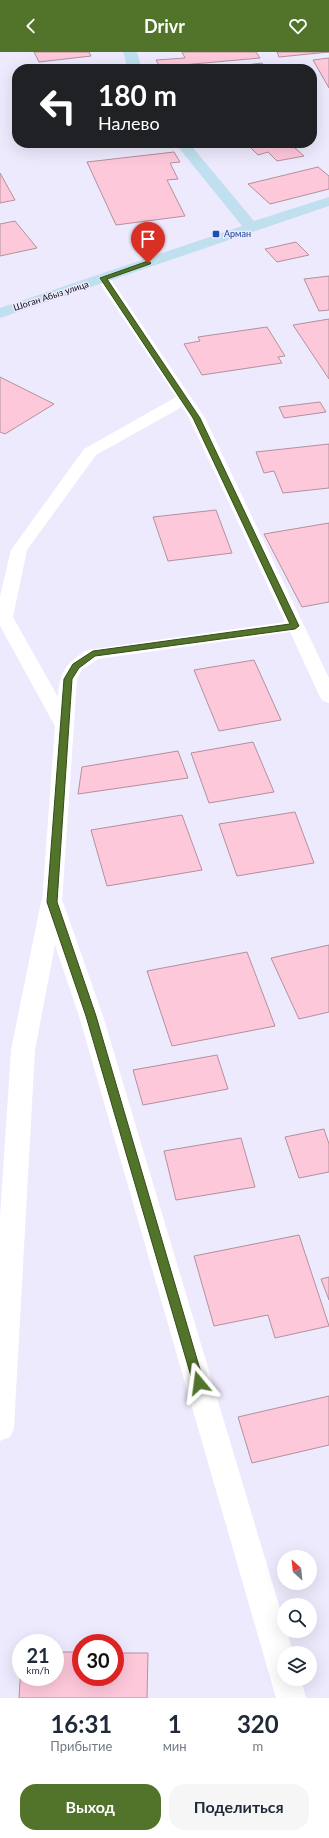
<!DOCTYPE html>
<html lang="ru">
<meta charset="utf-8">
<style>
:root{--surface:#fff;--page:#f6f6f7;--text:#1f2937;--muted:#747a83;--accent:#52732a}
body{margin:0;font-family:Lato,sans-serif;background:var(--page);color:var(--text);height:100vh;display:flex;flex-direction:column;font-size:15px;white-space:nowrap}
*{box-sizing:border-box;margin:0}
p{font-size:13px;color:var(--muted)}
.icon{flex:none;width:22px;height:22px;fill:none;stroke:currentColor;stroke-width:2;stroke-linecap:round;stroke-linejoin:round}
.map{position:relative;height:1646px;overflow:hidden}
.details{display:flex;flex-direction:column;background:var(--surface);flex:1}
.details>*{flex:none}
.top-card{position:absolute;left:12px;top:12px;width:305px;height:84px;border-radius:16px;box-shadow:0 4px 16px #0002;background:#202124;color:#fff;overflow:hidden}
.needle{width:26px;rotate:333deg}
.tools{position:absolute;left:277px;top:1498px;display:grid;gap:8px}
.tools a{display:grid;place-items:center;width:40px;height:40px;border-radius:50%;background:var(--surface);box-shadow:0 4px 16px #0002;font-size:20px}
.speed{position:absolute;left:12px;top:1582px;display:flex;gap:8px;font-size:20px;font-weight:700;text-align:center}
.speed>*{display:grid;place-content:center;width:52px;height:52px;border-radius:50%;background:var(--surface);box-shadow:0 4px 16px #0002;line-height:1}
.speed small{font-size:10px;font-weight:400}
.speed .limit{border:6px solid #d22;background:#fff;color:#111}
.pin{position:absolute;display:grid;place-items:center;width:34px;height:34px;color:#fff;margin:-41px -17px;border-radius:50% 50% 50% 0;rotate:-45deg;box-shadow:0 0 4px #0007}
.pin .icon{rotate:45deg}
.me{position:absolute;width:44px;margin:-22px;rotate:344deg;stroke-linejoin:round;filter:drop-shadow(0 0 3px #0008)}
.turn{display:flex;align-items:center;gap:14px;height:84px;padding:0 20px;font-size:18px}
.turn .icon{width:52px;height:52px;stroke-width:2.5}
.turn b{display:block;font-size:28px;line-height:34px}
.eta{display:flex;justify-content:space-evenly;align-items:center;height:68px;text-align:center}
.eta b{font-size:24px;font-weight:700;line-height:28px}
.primary-button{display:flex;gap:8px;margin-top:auto;padding:8px 20px}
.primary-button a{flex:1;height:46px;border-radius:16px;background:var(--accent);color:#fff;font-size:16px;font-weight:700;line-height:46px;text-align:center}
.primary-button a+a{background:var(--page);color:var(--text)}
header{display:flex;justify-content:space-between;align-items:center;height:52px;padding:0 20px;background:var(--accent);color:#fff;font-size:18px;font-weight:700}
.map>svg:first-child{display:block}
</style>
<header><svg class="icon" aria-label="back" viewBox="0 0 24 24"><path d="M15 5l-7 7 7 7"/></svg>Drivr<svg class="icon" aria-label="heart" viewBox="0 0 24 24"><path d="M12 20l-8-8c-3-5 5-10 8-4 3-6 11-1 8 4z"/></svg></header>
<div class="map">
<svg width="329" height="1646" viewBox="0 0 329 1646">
<rect width="100%" height="100%" fill="#edeafd"/>
<path fill="#fec8db" stroke="#b2919c" d="M 34,0 L 89,0 L 91,4 L 39,10 Z
M 182,0 L 256,0 L 260,6 L 160,15 L 156,8 L 185,6 Z
M 277,0 L 329,0 L 279,5 Z
M 329,6 L 329,36 L 313,8 Z
M 262,11 L 266,17 L 214,17 Z
M 246,91 L 304,91 L 306,94 L 295,96 L 304,104 L 277,109 L 268,100 L 258,103 Z
M 174,100 L 180,110 L 170,111 L 178,127 L 167,128 L 185,164 L 116,173 L 87,110 Z
M 318,115 L 329,124 L 329,137 L 270,152 L 248,132 Z
M 0,121 L 15,148 L 0,151 Z
M 15,169 L 37,196 L 0,204 L 0,172 Z
M 296,190 L 309,203 L 277,210 L 265,197 Z
M 329,224 L 329,258 L 319,259 L 304,227 Z
M 329,267 L 329,327 L 293,273 Z
M 267,275 L 285,304 L 278,305 L 282,311 L 202,323 L 184,292 L 200,289 L 198,285 Z
M 0,325 L 54,352 L 5,382 L 0,380 Z
M 320,350 L 326,360 L 284,366 L 279,355 Z
M 329,392 L 329,436 L 283,441 L 274,419 L 264,421 L 256,400 Z
M 216,458 L 232,501 L 168,509 L 153,465 Z
M 329,471 L 329,550 L 302,555 L 264,482 Z
M 254,608 L 281,668 L 219,679 L 194,618 Z
M 253,690 L 274,740 L 209,751 L 191,701 Z
M 178,699 L 188,726 L 78,742 L 82,715 Z
M 295,760 L 314,811 L 237,824 L 219,772 Z
M 182,763 L 202,818 L 107,834 L 91,778 Z
M 329,893 L 329,960 L 299,967 L 271,906 Z
M 247,900 L 275,974 L 172,994 L 147,919 Z
M 217,1003 L 228,1037 L 143,1053 L 133,1018 Z
M 324,1077 L 329,1092 L 329,1120 L 299,1126 L 285,1085 Z
M 241,1086 L 255,1135 L 176,1148 L 164,1099 Z
M 299,1183 L 329,1274 L 275,1286 L 268,1263 L 214,1274 L 194,1204 Z
M 329,1225 L 329,1248 L 321,1227 Z
M 329,1344 L 329,1393 L 252,1411 L 238,1365 Z
M 55,1600 L 81,1600 L 81,1625 L 115,1625 L 115,1601 L 148,1601 L 147,1646 L 19,1646 L 21,1614 L 21,1625 L 55,1625 Z"/>
<g fill="none" stroke-linecap="round" stroke-linejoin="round">
<path fill="#fff" fill-rule="evenodd" d="M 103,222 L 108,223 L 205,366 L 329,626 L 329,651 L 323,649 L 320,645 L 290,580 L 98,607 L 82,618 L 77,627 L 62,850 L 59,855 L 52,857 L 45,855 L 42,850 L 55,674 L 0,574 L 0,544 L 11,498 L 84,397 L 176,345 L 96,226 L 98,223 ZM 182,355 L 189,366 L 285,570 L 87,598 C 65,612 60,619 58,645 L 13,565 L 27,498 L 96,403 Z"/>
<path fill="#fff" fill-rule="evenodd" d="M 52,842 L 60,844 L 63,850 L 103,964 L 284,1570 L 284,1579 L 287,1579 L 293,1601 L 284,1601 L 284,1627 L 301,1627 L 306,1646 L 276,1646 L 79,964 L 55,893 L 35,998 L 14,1376 L 10,1385 L 0,1389 L 0,1165 L 11,998 L 41,850 L 44,844 Z"/>
<path fill="#c0e0ef" fill-rule="evenodd" d="M 123,0 L 137,0 L 142,17 L 128,17 Z
M 175,91 L 189,91 L 254,169 L 329,145 L 329,154 L 0,266 L 0,256 L 242,174 Z"/>
</g>
<path fill="#52732a" stroke="#354b1b" d="M 148,209 L 151,211 L 150,212 L 107,227 L 200,366 L 299,574 L 295,577 L 95,604 L 79,616 L 72,627 L 57,850 L 96,964 L 204,1331 L 203,1335 L 199,1336 L 195,1335 L 193,1331 L 86,964 L 47,850 L 64,627 L 73,612 L 93,599 L 290,572 L 193,366 L 100,226 Z"/>
<rect fill="#1a4fb4" stroke="#edeafd" stroke-width="1.5" x="212" y="178" width="8" height="8" rx="2"/>
<g text-anchor="middle" stroke-width="3" stroke-linejoin="round" paint-order="stroke">
<g font-size="9" fill="#164399" stroke="#edeafd" text-anchor="start">
<text x="224" y="185">Арман</text>
</g>
<g font-size="9" fill="#0d0b15" stroke="#edeafd">
<text transform="translate(51 244) rotate(-18)" y="3">Шоган Абыз улица</text>
</g>
</g>
</svg>
<div class="tools">
<a><svg class="needle" viewBox="-14 -14 28 28"><path d="M0-13l5 13h-10z" fill="#e53935"/><path d="M0 13l5-13h-10z" fill="#747a83"/></svg></a>
<a><svg class="icon" aria-label="search" viewBox="0 0 24 24"><circle cx="10" cy="10" r="6"/><path d="M15 15l6 6"/></svg></a>
<a><svg class="icon" aria-label="layers" viewBox="0 0 24 24"><path d="M12 4l9 5-9 5-9-5zM3 14l9 5 9-5"/></svg></a>
</div>
<div class="speed"><div>21<small>km/h</small></div><div class="limit">30</div></div>
<div class="pin" style="left:148px;top:211px;background:#d93025"><svg class="icon" aria-label="arrive" viewBox="0 0 24 24"><path d="M6 21V4h12l-3 4 3 4H6"/></svg></div>
<svg class="me" style="left:199px;top:1331px" viewBox="-20 -20 40 40"><path d="M0-17L14 15 0 8-14 15z" fill="#52732a" stroke="#fff" stroke-width="4"/></svg>
<div class="top-card">
<div class="turn"><svg class="icon" aria-label="left" viewBox="0 0 24 24"><path d="M17 20v-9H6M10 6l-5 5 5 5"/></svg><div><b>180 m</b>Налево</div></div>
</div>
</div>
<section class="details">
<div class="eta">
<div><b>16:31</b><p>Прибытие</p></div>
<div><b>1</b><p>мин</p></div>
<div><b>320</b><p>m</p></div>
</div>
<div class="primary-button"><a>Выход</a><a>Поделиться</a></div>
</section>
